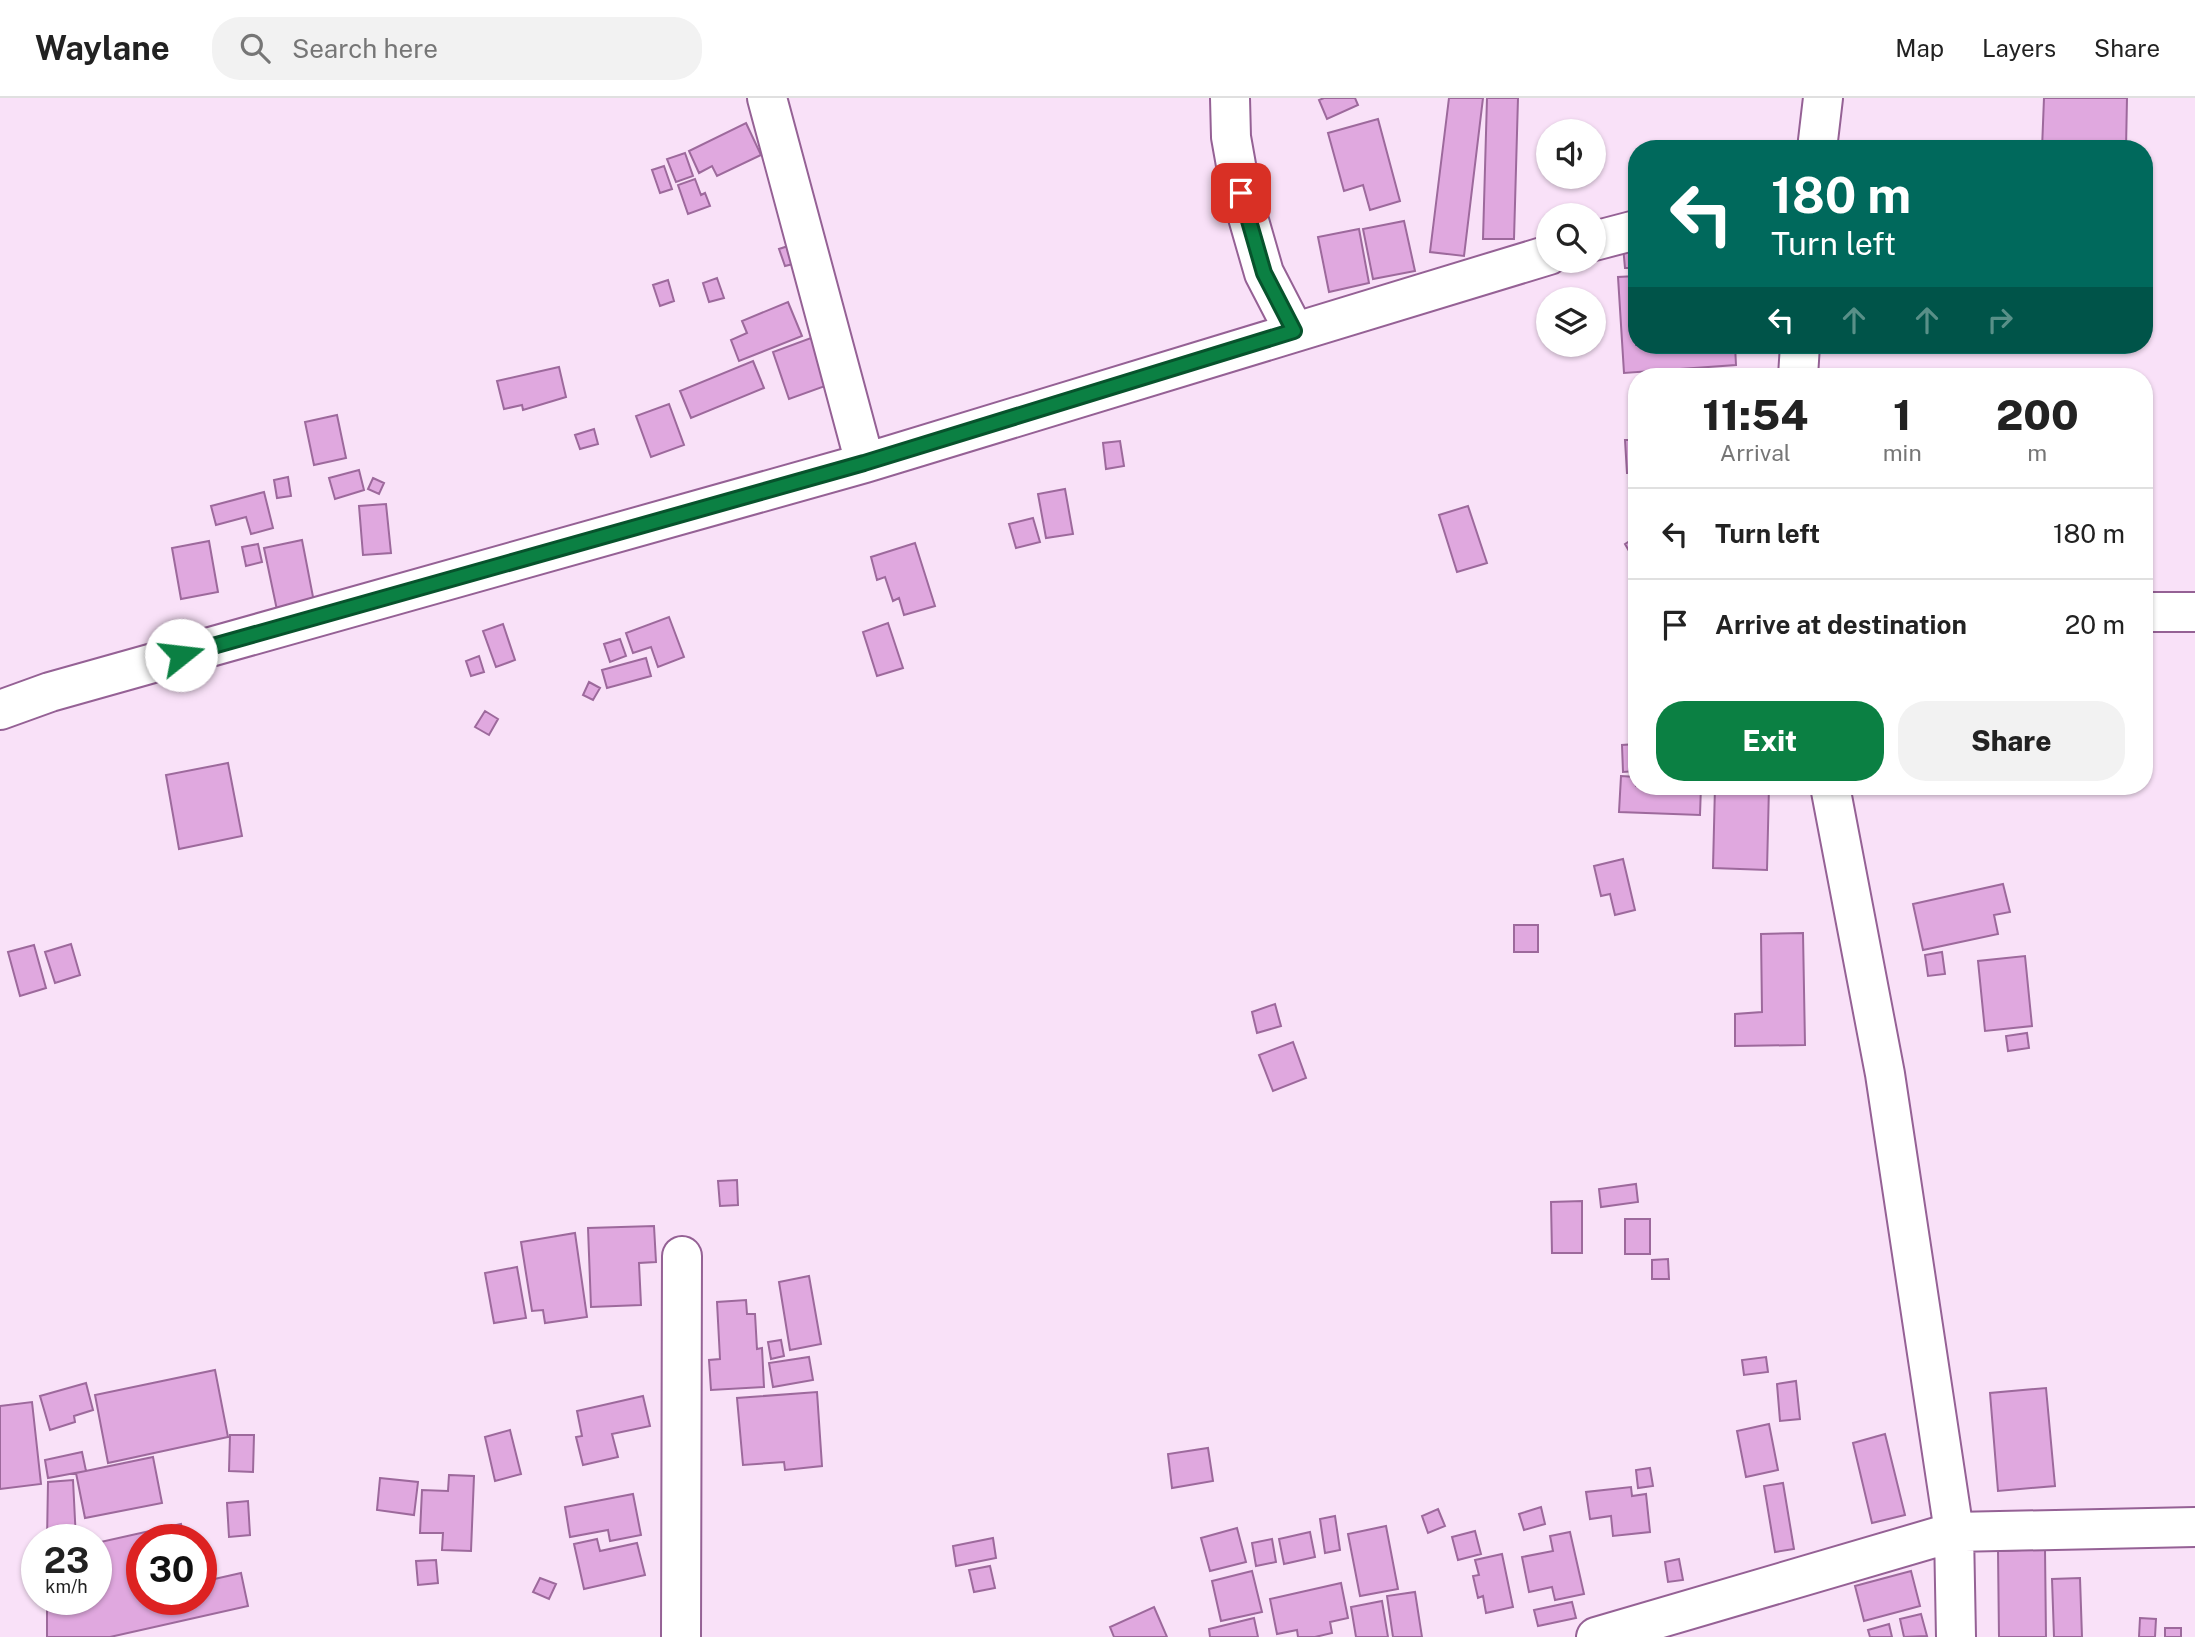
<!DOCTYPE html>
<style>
:root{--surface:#fff;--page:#f2f2f2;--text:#222;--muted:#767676;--line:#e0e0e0;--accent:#0b8043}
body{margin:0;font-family:"Public Sans",sans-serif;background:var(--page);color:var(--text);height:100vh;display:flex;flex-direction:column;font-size:26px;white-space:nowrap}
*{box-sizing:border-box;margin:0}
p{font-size:23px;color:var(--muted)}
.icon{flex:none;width:38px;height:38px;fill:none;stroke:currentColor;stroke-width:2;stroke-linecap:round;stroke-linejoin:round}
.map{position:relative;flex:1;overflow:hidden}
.details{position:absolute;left:1628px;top:270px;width:525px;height:427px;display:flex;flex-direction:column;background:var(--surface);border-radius:28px;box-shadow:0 2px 5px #0004}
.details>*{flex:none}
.top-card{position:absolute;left:1628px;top:42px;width:525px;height:214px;border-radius:28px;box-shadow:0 2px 5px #0004;background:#00695c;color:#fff;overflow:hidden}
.buttons{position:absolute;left:1536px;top:21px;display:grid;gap:14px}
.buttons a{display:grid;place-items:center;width:70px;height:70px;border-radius:50%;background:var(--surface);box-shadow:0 2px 5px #0004;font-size:35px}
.speed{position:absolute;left:21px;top:1426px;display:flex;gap:14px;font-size:35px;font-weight:700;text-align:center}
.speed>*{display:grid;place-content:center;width:91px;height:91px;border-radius:50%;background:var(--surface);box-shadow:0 2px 5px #0004;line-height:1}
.speed small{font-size:18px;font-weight:400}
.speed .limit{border:10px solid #d22;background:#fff;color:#111}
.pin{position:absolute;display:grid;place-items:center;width:60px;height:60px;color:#fff;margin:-30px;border-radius:14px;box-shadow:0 4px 10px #0006}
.me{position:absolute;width:77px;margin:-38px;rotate:74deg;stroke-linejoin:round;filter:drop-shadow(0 0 5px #0008)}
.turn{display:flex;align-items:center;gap:24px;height:147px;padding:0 28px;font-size:32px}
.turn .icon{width:91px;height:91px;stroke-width:2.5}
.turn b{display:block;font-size:49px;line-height:60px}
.lanes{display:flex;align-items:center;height:66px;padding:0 28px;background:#0003;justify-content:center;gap:35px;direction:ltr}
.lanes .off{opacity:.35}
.eta{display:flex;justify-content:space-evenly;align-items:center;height:119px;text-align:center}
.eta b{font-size:42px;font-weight:800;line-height:49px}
.button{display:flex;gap:14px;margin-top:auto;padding:14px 28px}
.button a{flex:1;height:80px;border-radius:28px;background:var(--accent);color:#fff;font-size:28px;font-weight:800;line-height:80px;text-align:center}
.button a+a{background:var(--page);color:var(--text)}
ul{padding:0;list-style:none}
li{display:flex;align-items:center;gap:21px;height:91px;padding:0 28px;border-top:2px solid var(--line)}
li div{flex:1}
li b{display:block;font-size:26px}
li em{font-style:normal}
header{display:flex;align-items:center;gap:42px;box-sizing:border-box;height:98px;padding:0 35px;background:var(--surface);border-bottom:2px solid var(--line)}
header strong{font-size:33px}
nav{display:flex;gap:38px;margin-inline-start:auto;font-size:24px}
.search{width:490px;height:63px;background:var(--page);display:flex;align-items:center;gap:18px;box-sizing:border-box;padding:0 24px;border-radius:28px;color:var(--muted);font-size:26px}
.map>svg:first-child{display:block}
</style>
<header>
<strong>Waylane</strong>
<div class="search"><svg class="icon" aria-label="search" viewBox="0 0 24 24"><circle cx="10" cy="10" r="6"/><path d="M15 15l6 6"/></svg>Search here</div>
<nav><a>Map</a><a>Layers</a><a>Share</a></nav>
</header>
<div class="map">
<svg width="2195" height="1539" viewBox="0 0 2195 1539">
<rect width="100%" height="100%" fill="#f9e1f8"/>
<path fill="#e0a8df" stroke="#9d699c" stroke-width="2" d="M 1324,0 L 1355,0 L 1358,7 L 1327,21 L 1319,2 Z
M 1449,0 L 1483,0 L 1464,158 L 1430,154 Z
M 1487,0 L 1518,0 L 1514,141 L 1483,141 Z
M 2044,0 L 2127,0 L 2126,51 L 2042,51 Z
M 1378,21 L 1400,103 L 1370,112 L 1363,87 L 1344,93 L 1328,35 Z
M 746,25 L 761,57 L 717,78 L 712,68 L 699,75 L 689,53 Z
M 685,55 L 693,78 L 676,84 L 667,61 Z
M 664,68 L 672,91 L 660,95 L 652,72 Z
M 695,81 L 701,97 L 705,95 L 710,108 L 688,116 L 678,87 Z
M 1404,123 L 1415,173 L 1373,181 L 1363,131 Z
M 1359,131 L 1369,185 L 1329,194 L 1318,139 Z
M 791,147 L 797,165 L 785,168 L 779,151 Z
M 1636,147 L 1636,170 L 1625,170 L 1623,148 Z
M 1636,178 L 1636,247 L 1735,247 L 1736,267 L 1624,275 L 1618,179 Z
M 717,180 L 724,200 L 709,204 L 703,185 Z
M 668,182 L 674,203 L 660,208 L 653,187 Z
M 788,204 L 802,238 L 739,263 L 731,242 L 747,235 L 742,223 Z
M 811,240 L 828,287 L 789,301 L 773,254 Z
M 753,263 L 764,290 L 691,320 L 680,293 Z
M 559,269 L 566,299 L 523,312 L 522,307 L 504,311 L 497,283 Z
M 669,306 L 684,347 L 651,359 L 636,318 Z
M 337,317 L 346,360 L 314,367 L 305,324 Z
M 594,331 L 598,346 L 580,351 L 575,337 Z
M 1625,342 L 1636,342 L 1636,375 L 1627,375 Z
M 1120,343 L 1124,368 L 1106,371 L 1103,345 Z
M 359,372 L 364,392 L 335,401 L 329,380 Z
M 288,379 L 291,398 L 277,400 L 274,382 Z
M 373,380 L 384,385 L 379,396 L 368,391 Z
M 1065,391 L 1073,436 L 1046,440 L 1038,396 Z
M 264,394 L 273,430 L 251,436 L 246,419 L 216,427 L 211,408 Z
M 386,406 L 391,455 L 363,457 L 359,408 Z
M 1468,408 L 1487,465 L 1457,474 L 1439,417 Z
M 1033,420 L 1040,444 L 1016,450 L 1009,426 Z
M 1636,439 L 1636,465 L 1625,446 Z
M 302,442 L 314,504 L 277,512 L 264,450 Z
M 209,443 L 218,494 L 181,501 L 172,450 Z
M 915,445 L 935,508 L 904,517 L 899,500 L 893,503 L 885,479 L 877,482 L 871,459 Z
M 258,446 L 262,464 L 246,468 L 242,449 Z
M 669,519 L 684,559 L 658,569 L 651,549 L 633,555 L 626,535 Z
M 888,525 L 903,570 L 877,578 L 863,534 Z
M 503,526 L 515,562 L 496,569 L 483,533 Z
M 620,541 L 626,558 L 610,564 L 604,546 Z
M 479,558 L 484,574 L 471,578 L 466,563 Z
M 646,560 L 651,578 L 607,590 L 602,572 Z
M 589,584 L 600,590 L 593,602 L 583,597 Z
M 485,613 L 498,621 L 489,637 L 475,629 Z
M 1636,646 L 1636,673 L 1623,674 L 1622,647 Z
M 228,665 L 242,738 L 179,751 L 166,677 Z
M 1621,678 L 1636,679 L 1636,688 L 1701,688 L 1700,717 L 1619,714 Z
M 1715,688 L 1769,688 L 1767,772 L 1713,770 Z
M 1623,761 L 1635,812 L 1615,817 L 1610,796 L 1601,798 L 1594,768 Z
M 2003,786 L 2010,814 L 1994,817 L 1998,836 L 1923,852 L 1913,806 Z
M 1514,827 L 1538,827 L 1538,854 L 1514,854 Z
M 1803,835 L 1805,947 L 1735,948 L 1735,916 L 1762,914 L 1761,836 Z
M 71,846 L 80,877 L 55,885 L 45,854 Z
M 34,847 L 46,890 L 20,898 L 8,854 Z
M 1942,854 L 1945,876 L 1928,878 L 1925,857 Z
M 2025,858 L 2032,928 L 1985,933 L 1978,863 Z
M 1275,906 L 1281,928 L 1257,935 L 1252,914 Z
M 2027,935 L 2029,950 L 2008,953 L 2006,938 Z
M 1293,944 L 1306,980 L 1273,993 L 1259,957 Z
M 737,1082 L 738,1107 L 720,1108 L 718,1083 Z
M 1636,1086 L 1638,1104 L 1601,1109 L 1599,1091 Z
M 1582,1103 L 1582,1155 L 1552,1155 L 1551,1104 Z
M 1625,1121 L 1650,1121 L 1650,1156 L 1625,1156 Z
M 654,1128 L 656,1164 L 639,1165 L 641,1207 L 591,1209 L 588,1130 Z
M 575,1135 L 587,1219 L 545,1225 L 543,1212 L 532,1213 L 521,1144 Z
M 1668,1161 L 1669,1181 L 1652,1181 L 1652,1162 Z
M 517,1169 L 526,1220 L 494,1225 L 485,1175 Z
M 809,1178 L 821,1246 L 790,1252 L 779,1184 Z
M 746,1202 L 747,1216 L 755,1216 L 757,1251 L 762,1250 L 764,1289 L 711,1292 L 709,1262 L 720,1261 L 717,1204 Z
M 781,1242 L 784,1258 L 771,1261 L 768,1244 Z
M 809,1259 L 813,1282 L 773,1289 L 769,1265 Z
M 1766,1259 L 1768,1274 L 1744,1277 L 1742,1262 Z
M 215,1272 L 228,1339 L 108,1365 L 95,1297 Z
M 1796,1283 L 1800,1321 L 1780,1323 L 1777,1286 Z
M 86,1285 L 93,1312 L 74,1318 L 75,1324 L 50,1332 L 40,1298 Z
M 2046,1290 L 2055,1388 L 1998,1393 L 1990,1295 Z
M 817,1294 L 822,1368 L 785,1372 L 784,1364 L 743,1367 L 737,1300 Z
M 643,1298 L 650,1328 L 612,1336 L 618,1359 L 583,1367 L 576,1339 L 582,1338 L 577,1313 Z
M 32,1304 L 41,1386 L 0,1391 L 0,1308 Z
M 1769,1326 L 1778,1372 L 1746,1379 L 1737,1333 Z
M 510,1332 L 521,1376 L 495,1383 L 485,1339 Z
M 1885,1336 L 1905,1417 L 1872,1425 L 1853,1345 Z
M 230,1337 L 254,1337 L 253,1374 L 229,1373 Z
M 1208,1350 L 1213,1383 L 1172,1390 L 1168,1356 Z
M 82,1354 L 86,1373 L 48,1380 L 45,1362 Z
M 153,1359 L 162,1405 L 85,1420 L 76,1375 Z
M 1650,1370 L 1653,1388 L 1638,1390 L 1636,1372 Z
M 449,1377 L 474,1378 L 471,1453 L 442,1452 L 443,1435 L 420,1435 L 422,1392 L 448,1393 Z
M 380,1380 L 418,1384 L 414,1417 L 377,1412 Z
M 73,1382 L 76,1442 L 47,1442 L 48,1384 Z
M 1783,1385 L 1794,1451 L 1775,1454 L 1764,1388 Z
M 1631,1389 L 1632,1398 L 1646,1396 L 1650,1434 L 1613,1438 L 1611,1418 L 1590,1421 L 1586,1394 Z
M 633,1396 L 641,1437 L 610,1443 L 608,1432 L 570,1439 L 565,1409 Z
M 248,1403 L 250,1437 L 229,1439 L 227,1405 Z
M 1541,1409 L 1545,1426 L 1524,1432 L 1519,1416 Z
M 1438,1411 L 1445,1428 L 1428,1435 L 1422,1418 Z
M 1335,1418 L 1340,1452 L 1325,1455 L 1320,1421 Z
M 181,1426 L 185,1442 L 142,1442 L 142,1502 L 201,1502 L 201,1484 L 241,1475 L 248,1508 L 110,1539 L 47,1539 L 47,1502 L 96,1502 L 96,1445 Z
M 1386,1428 L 1398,1491 L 1360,1498 L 1348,1436 Z
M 1237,1430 L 1246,1464 L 1210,1473 L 1201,1440 Z
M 1475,1433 L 1481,1456 L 1458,1462 L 1452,1439 Z
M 1310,1434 L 1315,1459 L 1284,1466 L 1279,1441 Z
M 1570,1434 L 1584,1496 L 1555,1502 L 1552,1489 L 1529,1494 L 1522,1459 L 1553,1453 L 1550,1438 Z
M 993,1440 L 996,1460 L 956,1468 L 953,1448 Z
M 597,1441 L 600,1453 L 637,1445 L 645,1477 L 584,1491 L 574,1446 Z
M 1272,1441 L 1276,1464 L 1256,1468 L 1252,1445 Z
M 2045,1451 L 2046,1539 L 1999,1539 L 1998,1453 Z
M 1502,1456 L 1513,1509 L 1486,1515 L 1483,1498 L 1478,1500 L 1473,1478 L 1479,1477 L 1475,1462 Z
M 1679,1461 L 1683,1482 L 1668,1484 L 1665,1464 Z
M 436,1462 L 438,1485 L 418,1487 L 416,1463 Z
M 990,1468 L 995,1490 L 974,1494 L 969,1472 Z
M 1252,1473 L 1262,1514 L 1221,1523 L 1212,1483 Z
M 1911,1473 L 1920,1508 L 1864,1523 L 1855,1488 Z
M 540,1480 L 556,1486 L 549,1501 L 533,1494 Z
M 2080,1480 L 2082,1539 L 2054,1539 L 2052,1481 Z
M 1341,1485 L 1348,1520 L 1330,1524 L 1332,1535 L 1315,1539 L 1298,1539 L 1297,1532 L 1277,1536 L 1270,1501 Z
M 1415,1494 L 1422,1539 L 1393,1539 L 1387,1498 Z
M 1382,1503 L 1388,1539 L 1356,1539 L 1351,1509 Z
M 1572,1504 L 1576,1520 L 1538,1528 L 1534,1512 Z
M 1154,1509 L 1167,1539 L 1114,1539 L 1110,1529 Z
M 1921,1516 L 1927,1538 L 1904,1539 L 1900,1521 Z
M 1254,1520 L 1258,1539 L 1210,1539 L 1209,1531 Z
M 2140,1520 L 2156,1521 L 2155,1539 L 2139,1539 Z
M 1889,1526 L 1892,1539 L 1870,1539 L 1868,1532 Z
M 2165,1530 L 2181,1530 L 2181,1539 L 2165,1539 Z"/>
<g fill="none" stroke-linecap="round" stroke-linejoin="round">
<defs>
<path id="minor" d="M 767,0 L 865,365
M 1230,0 L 1231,39 L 1241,95 L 1264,175 L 1294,233
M 1817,51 L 1823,0
M 1594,143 L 1636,132
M 1798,278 L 1800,247
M 2144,514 L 2195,514
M 0,612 L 50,594 L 865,365 L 1549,157
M 1830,688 L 1885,976 L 1954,1434 L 1956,1539
M 681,1539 L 682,1158
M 1596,1539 L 1954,1434 L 2195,1429"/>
</defs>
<use href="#minor" stroke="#956195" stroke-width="42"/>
<use href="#minor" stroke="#fff" stroke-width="38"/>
</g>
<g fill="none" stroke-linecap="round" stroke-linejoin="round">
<defs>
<path id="route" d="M 181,557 L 864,365 L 1294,233 L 1264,175 L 1241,95"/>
</defs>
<use href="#route" stroke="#07532c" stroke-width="18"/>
<use href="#route" stroke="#0b8043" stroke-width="12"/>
</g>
</svg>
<div class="buttons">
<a><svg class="icon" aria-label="sound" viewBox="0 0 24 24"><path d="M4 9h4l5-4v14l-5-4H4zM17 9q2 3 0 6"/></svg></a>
<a><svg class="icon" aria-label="search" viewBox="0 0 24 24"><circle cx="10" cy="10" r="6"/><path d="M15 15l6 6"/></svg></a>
<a><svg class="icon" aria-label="layers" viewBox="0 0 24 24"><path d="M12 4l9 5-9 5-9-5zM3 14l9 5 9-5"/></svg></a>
</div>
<div class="speed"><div>23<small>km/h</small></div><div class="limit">30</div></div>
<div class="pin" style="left:1241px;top:95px;background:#d93025"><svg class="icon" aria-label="arrive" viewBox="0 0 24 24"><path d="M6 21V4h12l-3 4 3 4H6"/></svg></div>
<svg class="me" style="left:181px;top:557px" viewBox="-20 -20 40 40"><circle r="19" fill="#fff"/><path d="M0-13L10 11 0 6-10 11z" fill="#0b8043"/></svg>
<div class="top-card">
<div class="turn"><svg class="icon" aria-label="left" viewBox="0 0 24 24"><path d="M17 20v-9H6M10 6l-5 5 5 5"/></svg><div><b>180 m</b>Turn left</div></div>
<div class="lanes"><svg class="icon" aria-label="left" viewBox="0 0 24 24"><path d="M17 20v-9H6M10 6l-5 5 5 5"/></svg><svg class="icon off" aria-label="ahead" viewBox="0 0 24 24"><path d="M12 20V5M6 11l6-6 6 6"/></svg><svg class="icon off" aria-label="ahead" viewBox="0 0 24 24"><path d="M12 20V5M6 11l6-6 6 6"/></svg><svg class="icon off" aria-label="right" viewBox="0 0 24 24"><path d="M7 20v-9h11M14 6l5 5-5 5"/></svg></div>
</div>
<section class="details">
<div class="eta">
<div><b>11:54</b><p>Arrival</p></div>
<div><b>1</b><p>min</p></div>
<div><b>200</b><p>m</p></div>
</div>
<ul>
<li><svg class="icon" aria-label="left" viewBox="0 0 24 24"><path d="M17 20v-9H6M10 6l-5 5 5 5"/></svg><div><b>Turn left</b></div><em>180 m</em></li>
<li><svg class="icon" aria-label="arrive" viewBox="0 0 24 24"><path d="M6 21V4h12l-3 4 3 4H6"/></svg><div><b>Arrive at destination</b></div><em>20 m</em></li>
</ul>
<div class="button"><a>Exit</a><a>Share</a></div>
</section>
</div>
